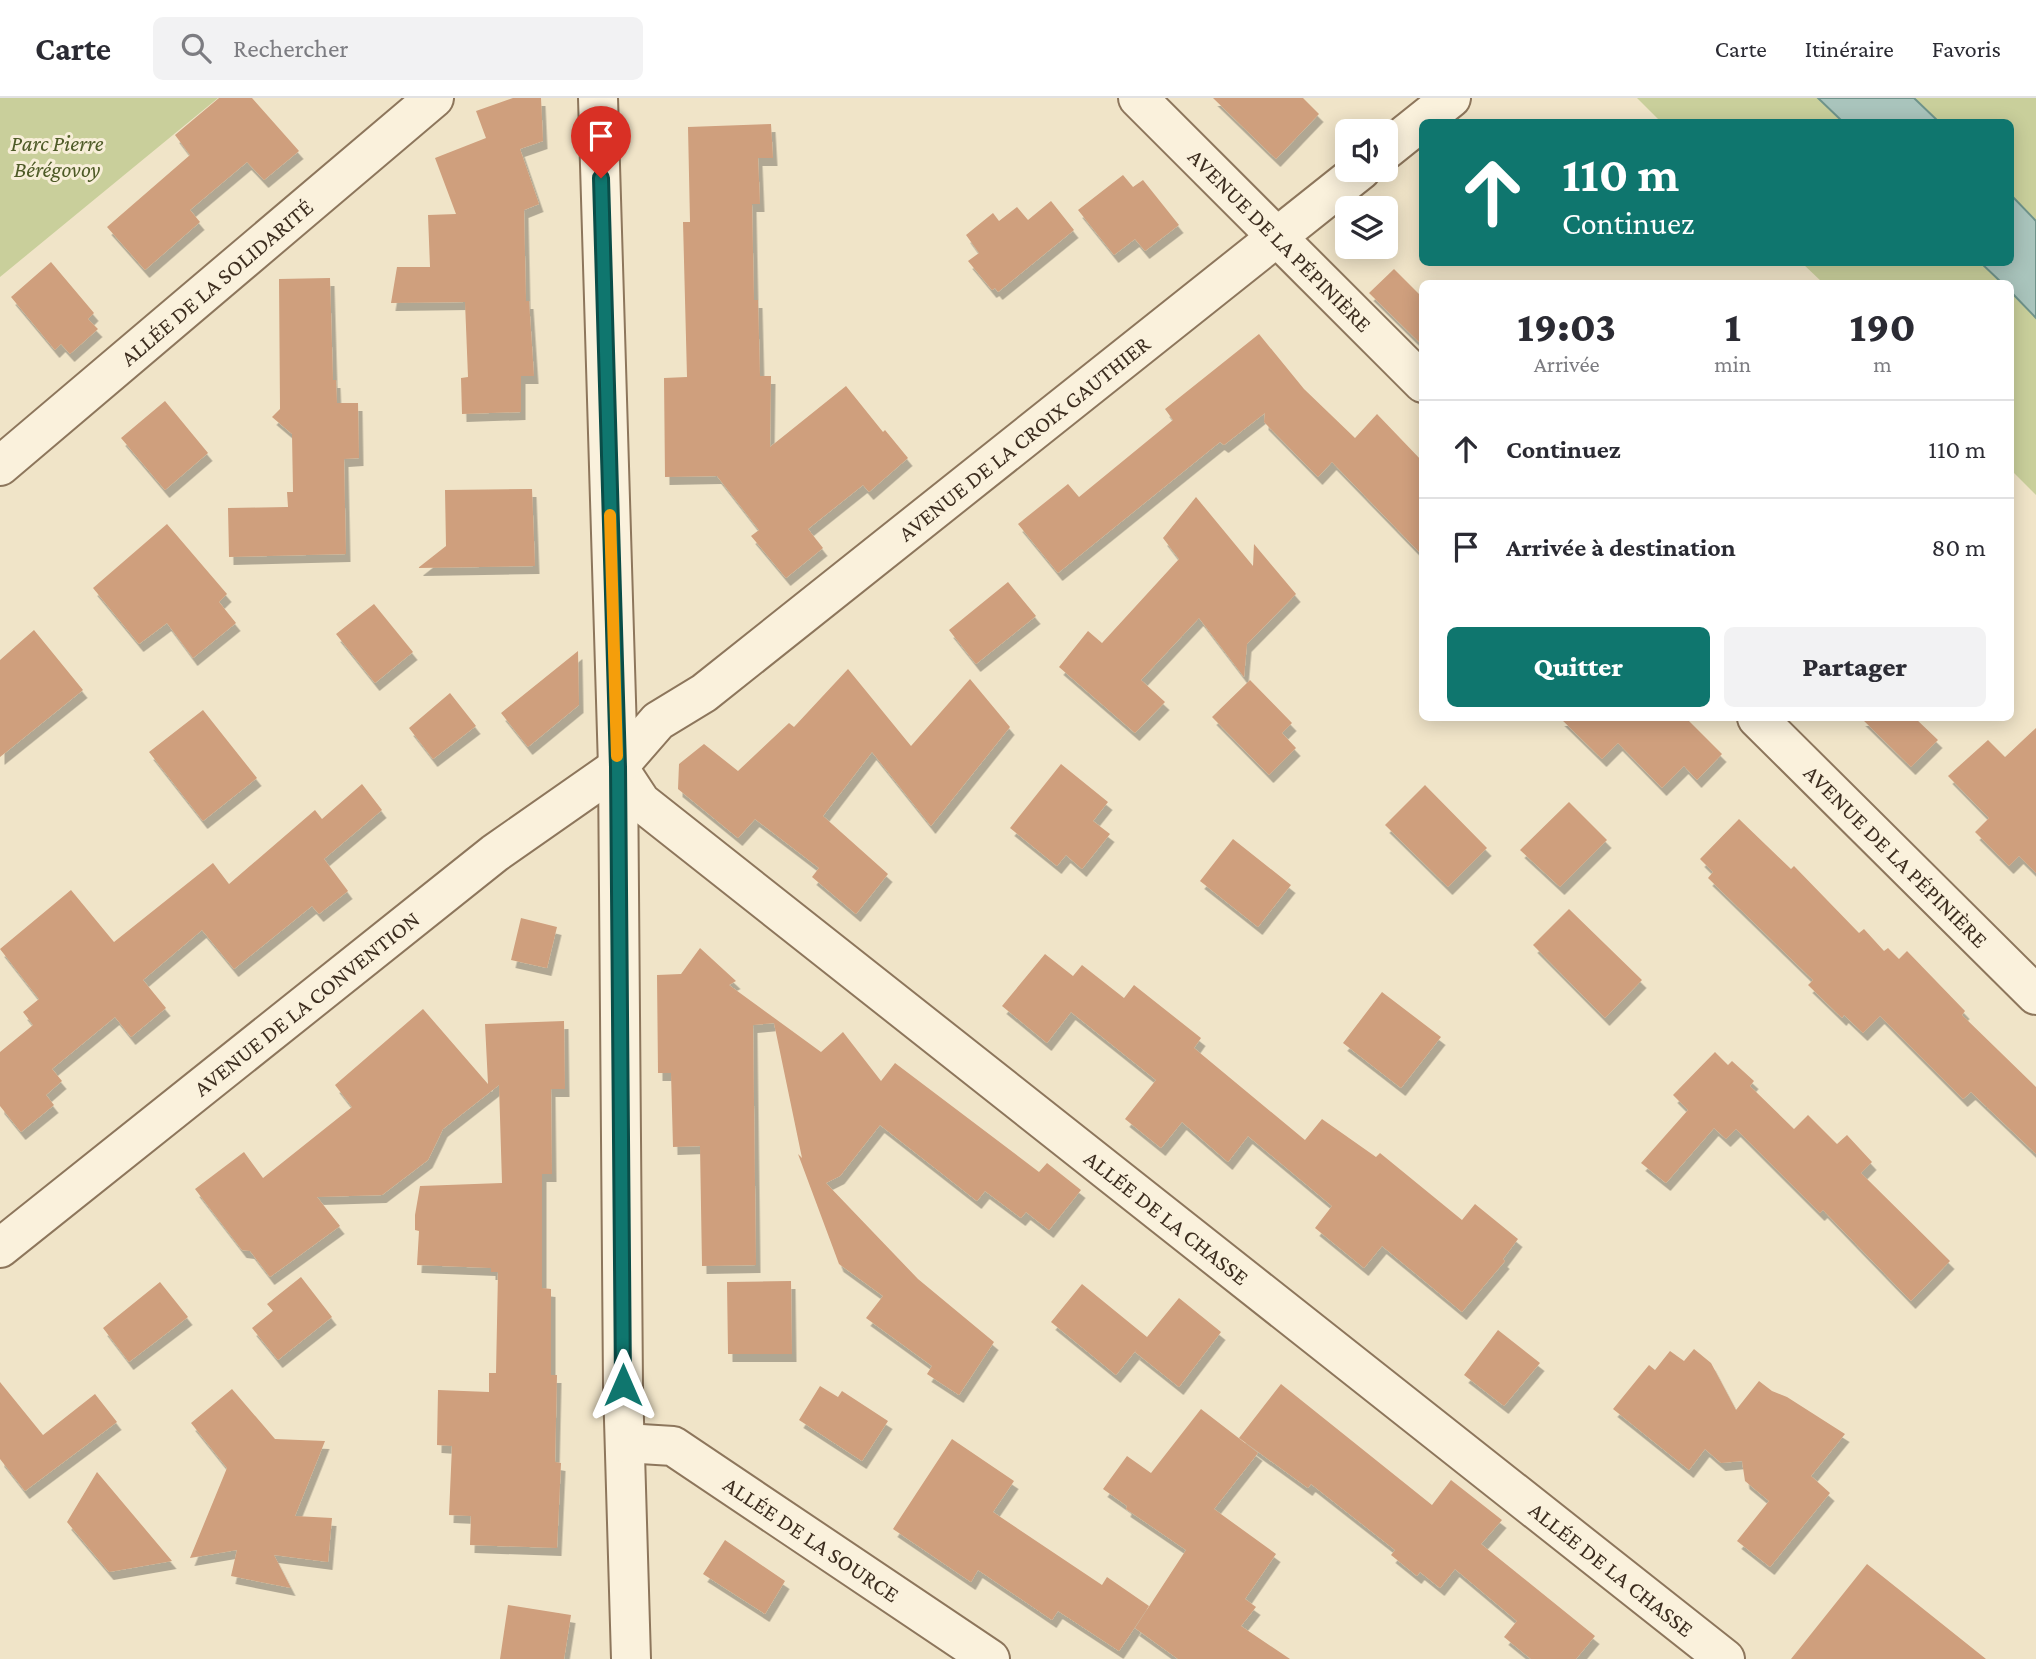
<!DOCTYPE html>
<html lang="fr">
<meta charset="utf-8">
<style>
:root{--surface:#fff;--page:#f2f2f3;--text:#2b2b33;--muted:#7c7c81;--line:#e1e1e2;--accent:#0f766e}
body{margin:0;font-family:"Crimson Pro",serif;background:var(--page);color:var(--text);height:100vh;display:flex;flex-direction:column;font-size:26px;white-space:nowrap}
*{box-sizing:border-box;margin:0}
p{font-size:23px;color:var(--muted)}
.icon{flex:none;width:38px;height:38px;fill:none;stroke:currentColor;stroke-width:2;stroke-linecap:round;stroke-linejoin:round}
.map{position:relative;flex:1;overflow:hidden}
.sheet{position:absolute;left:1419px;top:182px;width:595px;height:441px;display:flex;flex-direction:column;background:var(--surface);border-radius:10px;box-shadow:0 4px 18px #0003}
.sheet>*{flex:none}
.hud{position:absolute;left:1419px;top:21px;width:595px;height:147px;border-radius:10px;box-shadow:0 4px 18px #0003;background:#0f766e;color:#fff;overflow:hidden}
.controls{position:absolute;left:1335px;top:21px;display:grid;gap:14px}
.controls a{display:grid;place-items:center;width:63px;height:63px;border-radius:10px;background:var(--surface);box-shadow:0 4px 18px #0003;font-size:35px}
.pin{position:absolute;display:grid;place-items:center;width:60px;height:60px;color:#fff;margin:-72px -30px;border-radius:50% 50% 50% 0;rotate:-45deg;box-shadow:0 0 7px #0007}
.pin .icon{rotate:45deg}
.me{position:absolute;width:77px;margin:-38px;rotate:0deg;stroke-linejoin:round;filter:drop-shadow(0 0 5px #0008)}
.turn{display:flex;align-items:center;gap:24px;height:147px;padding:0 28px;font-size:32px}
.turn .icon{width:91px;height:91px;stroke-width:2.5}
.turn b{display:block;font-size:49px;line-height:60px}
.eta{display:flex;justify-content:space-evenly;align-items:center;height:119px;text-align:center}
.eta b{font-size:42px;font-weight:800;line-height:49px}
.primary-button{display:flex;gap:14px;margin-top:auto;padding:14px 28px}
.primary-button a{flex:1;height:80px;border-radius:10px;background:var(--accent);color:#fff;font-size:28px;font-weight:800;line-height:80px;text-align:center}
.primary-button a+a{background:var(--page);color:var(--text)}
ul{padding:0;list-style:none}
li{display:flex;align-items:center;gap:21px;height:98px;padding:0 28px;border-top:2px solid var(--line)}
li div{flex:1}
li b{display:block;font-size:26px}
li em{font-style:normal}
header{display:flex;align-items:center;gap:42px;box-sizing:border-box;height:98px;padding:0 35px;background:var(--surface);border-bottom:2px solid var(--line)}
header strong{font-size:33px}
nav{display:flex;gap:38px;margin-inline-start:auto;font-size:24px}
.search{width:490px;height:63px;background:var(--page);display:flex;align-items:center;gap:18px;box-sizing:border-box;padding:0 24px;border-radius:10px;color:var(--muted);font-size:26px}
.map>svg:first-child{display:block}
</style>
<header>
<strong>Carte</strong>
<div class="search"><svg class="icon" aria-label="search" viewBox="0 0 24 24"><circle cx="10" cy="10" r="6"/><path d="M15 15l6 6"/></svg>Rechercher</div>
<nav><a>Carte</a><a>Itinéraire</a><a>Favoris</a></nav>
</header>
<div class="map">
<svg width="2036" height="1561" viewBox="0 0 2036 1561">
<defs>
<filter id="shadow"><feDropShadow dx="4.5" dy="8" stdDeviation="0" flood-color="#0004"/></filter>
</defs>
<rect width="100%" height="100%" fill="#f0e4c8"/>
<path fill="#c9cf9b" d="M 0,0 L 218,0 L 0,179 Z
M 1637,0 L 1818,0 L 1843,24 L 1661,24 Z
M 1914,0 L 2036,0 L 2036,123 L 2011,97 L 2011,24 L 1939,24 Z
M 1802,165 L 1981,165 L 2002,185 L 1823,185 Z
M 2011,194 L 2036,220 L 2036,397 L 2011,372 Z"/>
<path fill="#a9c4bc" stroke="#6f938a" stroke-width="2" d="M 1818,0 L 1914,0 L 1939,24 L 1843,24 Z
M 2011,97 L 2036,123 L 2036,220 L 2011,194 L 2011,186 L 2002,185 L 1981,165 L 2011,164 Z"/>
<path fill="#cf9f7d" filter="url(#shadow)" d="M 219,0 L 252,0 L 299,53 L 264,82 L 247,64 L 190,112 L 200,124 L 145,172 L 107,129 L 190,57 L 175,37 Z
M 513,0 L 541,0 L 543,43 L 520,51 L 539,106 L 524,112 L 526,203 L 529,203 L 534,278 L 521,278 L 521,314 L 462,316 L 461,280 L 468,279 L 465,204 L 391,205 L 397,169 L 430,169 L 428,117 L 456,116 L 435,60 L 486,40 L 476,13 Z
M 1213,0 L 1303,0 L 1319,16 L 1276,61 Z
M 771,26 L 773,60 L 758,60 L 760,106 L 752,106 L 754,202 L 758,202 L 760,278 L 771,278 L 770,349 L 846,288 L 883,334 L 885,332 L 908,360 L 869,394 L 863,387 L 808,431 L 823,450 L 786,480 L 751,438 L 759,432 L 717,378 L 665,379 L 664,280 L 687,279 L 683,124 L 690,124 L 688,29 Z
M 1123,77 L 1133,89 L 1143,82 L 1179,127 L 1145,153 L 1135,141 L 1114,157 L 1078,112 Z
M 1051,103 L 1074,132 L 998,194 L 995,190 L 992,192 L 968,163 L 979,155 L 966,137 L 993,115 L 999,123 L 1017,109 L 1028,122 Z
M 51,164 L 94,215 L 88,221 L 98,231 L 70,256 L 61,246 L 55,252 L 11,199 Z
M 1394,171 L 1423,200 L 1423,248 L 1369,195 Z
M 330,180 L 333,282 L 336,282 L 337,305 L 358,305 L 359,360 L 344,361 L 346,456 L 229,459 L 228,410 L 288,409 L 287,394 L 293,394 L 292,336 L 272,319 L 280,311 L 279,181 Z
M 1259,236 L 1304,291 L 1355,340 L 1377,316 L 1423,364 L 1423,458 L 1332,364 L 1318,379 L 1264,324 L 1265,315 L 1224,347 L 1220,344 L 1058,475 L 1018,426 L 1068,386 L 1079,399 L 1173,322 L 1165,311 Z
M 165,303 L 208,355 L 165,392 L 121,340 Z
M 532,391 L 535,468 L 418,470 L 446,448 L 445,392 Z
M 1196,399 L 1253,468 L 1254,446 L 1296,496 L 1247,546 L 1244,579 L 1199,520 L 1141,582 L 1165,604 L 1135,635 L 1059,569 L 1088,533 L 1102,545 L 1179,461 L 1163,440 Z
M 167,426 L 227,496 L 219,504 L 236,525 L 193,560 L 167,525 L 139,546 L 93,490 Z
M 1008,484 L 1036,518 L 976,566 L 949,532 Z
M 374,506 L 413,554 L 375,585 L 336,536 Z
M 34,532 L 83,592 L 0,659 L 0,562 Z
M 578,553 L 579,607 L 528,649 L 501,615 Z
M 848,571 L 911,648 L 970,581 L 1010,629 L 931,728 L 872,654 L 823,718 L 888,776 L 856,816 L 812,779 L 819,770 L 755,721 L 738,740 L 678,691 L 679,666 L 704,646 L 738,673 L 789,625 L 794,629 Z
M 1250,582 L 1292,625 L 1282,635 L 1296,650 L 1269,677 L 1212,619 Z
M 450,595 L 476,628 L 433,661 L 409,630 Z
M 203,612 L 257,680 L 203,723 L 149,654 Z
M 1560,620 L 1686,620 L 1722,656 L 1697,682 L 1684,668 L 1662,690 L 1618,645 L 1602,661 Z
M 1861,620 L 1915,620 L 1938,642 L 1911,669 Z
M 2036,630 L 2036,775 L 2019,758 L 2009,768 L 1975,734 L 1989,720 L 1948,678 L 1988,642 L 2005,659 Z
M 1061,666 L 1108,704 L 1093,723 L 1110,736 L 1082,771 L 1066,757 L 1057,768 L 1010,730 Z
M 362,686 L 382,712 L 324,761 L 348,793 L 319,816 L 312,808 L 234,871 L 202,832 L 143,882 L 166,910 L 131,939 L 115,919 L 52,971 L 62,983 L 46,997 L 54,1007 L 21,1034 L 0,1008 L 0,954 L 33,927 L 23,914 L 39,901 L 0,851 L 71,792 L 114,844 L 213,765 L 229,786 L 315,712 L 322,721 Z
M 1425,687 L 1487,750 L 1448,789 L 1385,727 Z
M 1569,704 L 1607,742 L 1560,789 L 1520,752 Z
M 1739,721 L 1791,771 L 1794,768 L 1859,835 L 1864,831 L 1884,853 L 1888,850 L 1899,861 L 1907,853 L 1965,913 L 1962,917 L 2036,989 L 2036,1056 L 1971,994 L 1963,1001 L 1880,918 L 1863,935 L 1844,917 L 1842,920 L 1808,887 L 1813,882 L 1708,780 L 1713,774 L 1700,761 Z
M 1233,741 L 1291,787 L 1258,829 L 1200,783 Z
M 1569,811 L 1642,882 L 1605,920 L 1533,847 Z
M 521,820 L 557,829 L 547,870 L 511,862 Z
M 700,850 L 736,883 L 729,887 L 821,954 L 843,934 L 881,983 L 895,965 L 1039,1074 L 1047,1065 L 1081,1092 L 1049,1132 L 1026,1114 L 1021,1120 L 985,1093 L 977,1103 L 880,1027 L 840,1078 L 826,1085 L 918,1181 L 994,1244 L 959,1297 L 927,1276 L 932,1268 L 866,1220 L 883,1198 L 839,1166 L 798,1056 L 802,1060 L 774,925 L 753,927 L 756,1167 L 702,1168 L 700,1048 L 673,1049 L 671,975 L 658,975 L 657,877 L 681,876 Z
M 1045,856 L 1073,878 L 1082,867 L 1124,900 L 1134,887 L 1201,940 L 1194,950 L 1305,1042 L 1322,1021 L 1376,1059 L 1380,1055 L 1462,1122 L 1475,1106 L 1518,1141 L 1503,1161 L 1505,1163 L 1462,1214 L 1382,1148 L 1364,1170 L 1315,1130 L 1332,1108 L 1248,1038 L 1228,1064 L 1182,1024 L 1161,1050 L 1125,1021 L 1156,982 L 1071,914 L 1047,945 L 1002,908 Z
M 1382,894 L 1441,939 L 1401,990 L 1343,945 Z
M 423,911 L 488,986 L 485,926 L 564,923 L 565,991 L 551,991 L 552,1076 L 542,1076 L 542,1190 L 551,1191 L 551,1277 L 557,1277 L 555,1364 L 561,1365 L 557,1450 L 470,1447 L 471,1418 L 449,1417 L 452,1348 L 437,1347 L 438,1292 L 489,1294 L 489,1275 L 496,1275 L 498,1174 L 491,1174 L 491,1170 L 417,1167 L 419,1133 L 415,1132 L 415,1117 L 420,1088 L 502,1085 L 499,987 L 443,1031 L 428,1062 L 382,1097 L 317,1099 L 340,1128 L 270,1179 L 250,1153 L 242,1152 L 195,1091 L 244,1054 L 263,1080 L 352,1009 L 335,987 Z
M 1715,954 L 1728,967 L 1732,963 L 1754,983 L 1750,988 L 1794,1031 L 1808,1017 L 1837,1046 L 1847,1037 L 1872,1064 L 1861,1075 L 1950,1163 L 1911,1203 L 1823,1112 L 1820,1115 L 1736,1031 L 1726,1041 L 1714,1030 L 1666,1085 L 1641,1065 L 1688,1012 L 1673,997 Z
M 301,1179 L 332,1219 L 278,1262 L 252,1230 L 273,1213 L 267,1206 Z
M 791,1183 L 792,1256 L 728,1256 L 727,1184 Z
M 160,1184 L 188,1219 L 129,1264 L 103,1230 Z
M 1082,1186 L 1147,1239 L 1179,1200 L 1221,1234 L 1179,1289 L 1135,1254 L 1137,1251 L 1116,1277 L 1051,1224 Z
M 1498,1232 L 1540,1265 L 1504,1308 L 1464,1277 Z
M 1694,1251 L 1711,1265 L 1736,1312 L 1759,1283 L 1772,1293 L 1787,1299 L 1845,1336 L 1811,1378 L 1830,1395 L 1770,1469 L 1737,1443 L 1769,1403 L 1745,1383 L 1742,1363 L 1721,1365 L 1705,1351 L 1689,1372 L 1613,1311 L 1649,1267 L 1655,1272 L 1670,1253 L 1684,1263 Z
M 0,1284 L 43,1337 L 95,1296 L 117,1324 L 25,1393 L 0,1361 Z
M 1281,1286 L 1432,1407 L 1451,1382 L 1502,1422 L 1481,1446 L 1595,1538 L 1576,1561 L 1531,1561 L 1504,1539 L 1517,1523 L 1455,1471 L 1440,1490 L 1420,1474 L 1417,1478 L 1391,1457 L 1395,1452 L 1311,1386 L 1308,1390 L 1239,1340 Z
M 820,1288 L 838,1299 L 842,1293 L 888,1323 L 862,1363 L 799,1322 Z
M 232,1291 L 275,1341 L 325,1343 L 295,1418 L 332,1420 L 328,1464 L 274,1457 L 291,1490 L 231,1478 L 237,1452 L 190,1460 L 227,1370 L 191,1325 Z
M 1201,1311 L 1258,1355 L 1214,1411 L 1276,1456 L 1245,1501 L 1256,1509 L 1241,1528 L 1290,1561 L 1178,1561 L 1135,1530 L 1186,1452 L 1126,1411 L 1127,1408 L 1103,1391 L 1127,1358 L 1151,1375 Z
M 952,1341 L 1014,1383 L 993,1414 L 1102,1487 L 1107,1479 L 1149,1508 L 1119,1553 L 1058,1513 L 1052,1522 L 978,1472 L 971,1484 L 893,1431 Z
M 97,1374 L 172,1463 L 109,1474 L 67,1424 Z
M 725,1442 L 785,1483 L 765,1516 L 703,1476 Z
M 1867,1466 L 1986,1561 L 1791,1561 Z
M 508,1507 L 571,1517 L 564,1561 L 500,1561 Z"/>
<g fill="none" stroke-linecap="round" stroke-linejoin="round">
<defs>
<g id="minor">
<path d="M 598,0 L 618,669 L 623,1288 L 631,1561"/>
<path id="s1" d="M 1138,0 L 1423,285"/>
<path d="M 1386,52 L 1451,0"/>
<path id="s2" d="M 0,368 L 434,0"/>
<path id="s3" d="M 1757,620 L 2036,897"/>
<path id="s4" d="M 618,669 L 641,704 L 1725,1561"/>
<path id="s5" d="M 0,1150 L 495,755 L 618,669 L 658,623 L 704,595 L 1361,72"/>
<path id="s6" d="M 625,1345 L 673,1348 L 990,1561"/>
</g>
</defs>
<use href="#minor" stroke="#8d765c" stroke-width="42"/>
<use href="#minor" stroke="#faf1dc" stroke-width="38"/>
</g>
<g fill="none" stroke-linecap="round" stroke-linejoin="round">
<defs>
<path id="route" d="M 601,80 L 618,669 L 623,1287"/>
</defs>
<use href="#route" stroke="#0a4d48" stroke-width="18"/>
<use href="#route" stroke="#0f766e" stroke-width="12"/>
<path stroke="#f59e0b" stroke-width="12" d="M 610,417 L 617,658"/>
</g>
<g text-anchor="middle" stroke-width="6" stroke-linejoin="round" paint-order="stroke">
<g font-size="23" font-style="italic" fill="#4d5a26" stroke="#f7eed8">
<text x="57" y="53">Parc Pierre<tspan x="57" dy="26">Bérégovoy</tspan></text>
</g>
<g font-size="23" fill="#3d2e20" stroke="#f7eed8">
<text dy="8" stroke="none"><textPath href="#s1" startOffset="201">AVENUE DE LA PÉPINIÈRE</textPath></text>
<text dy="8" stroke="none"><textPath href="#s2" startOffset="284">ALLÉE DE LA SOLIDARITÉ</textPath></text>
<text dy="8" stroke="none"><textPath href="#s5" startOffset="1307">AVENUE DE LA CROIX GAUTHIER</textPath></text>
<text dy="8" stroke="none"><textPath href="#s3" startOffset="196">AVENUE DE LA PÉPINIÈRE</textPath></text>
<text dy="8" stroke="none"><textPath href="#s5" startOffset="392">AVENUE DE LA CONVENTION</textPath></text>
<text dy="8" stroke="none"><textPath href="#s4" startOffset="712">ALLÉE DE LA CHASSE</textPath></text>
<text dy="8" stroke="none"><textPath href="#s6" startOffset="215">ALLÉE DE LA SOURCE</textPath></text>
<text dy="8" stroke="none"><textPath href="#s4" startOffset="1279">ALLÉE DE LA CHASSE</textPath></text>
</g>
</g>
</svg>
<div class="controls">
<a><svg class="icon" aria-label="sound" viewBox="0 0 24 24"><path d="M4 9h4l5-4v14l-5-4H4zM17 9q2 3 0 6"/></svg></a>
<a><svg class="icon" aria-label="layers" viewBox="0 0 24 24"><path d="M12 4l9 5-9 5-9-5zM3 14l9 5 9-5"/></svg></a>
</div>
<div class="pin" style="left:601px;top:80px;background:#d93025"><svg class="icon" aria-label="arrive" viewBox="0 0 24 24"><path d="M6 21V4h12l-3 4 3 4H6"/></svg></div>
<svg class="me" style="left:623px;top:1287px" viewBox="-20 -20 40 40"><path d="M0-17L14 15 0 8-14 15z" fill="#0f766e" stroke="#fff" stroke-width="4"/></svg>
<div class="hud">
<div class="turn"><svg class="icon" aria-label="ahead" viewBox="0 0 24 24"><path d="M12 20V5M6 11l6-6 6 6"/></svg><div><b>110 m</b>Continuez</div></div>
</div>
<section class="sheet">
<div class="eta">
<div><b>19:03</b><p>Arrivée</p></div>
<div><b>1</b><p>min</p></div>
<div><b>190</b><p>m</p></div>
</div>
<ul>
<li><svg class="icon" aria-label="ahead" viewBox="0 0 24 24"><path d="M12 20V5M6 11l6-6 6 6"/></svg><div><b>Continuez</b></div><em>110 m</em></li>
<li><svg class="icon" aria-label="arrive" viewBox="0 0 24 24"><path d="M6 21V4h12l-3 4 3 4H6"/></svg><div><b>Arrivée à destination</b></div><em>80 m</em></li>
</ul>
<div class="primary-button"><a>Quitter</a><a>Partager</a></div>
</section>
</div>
